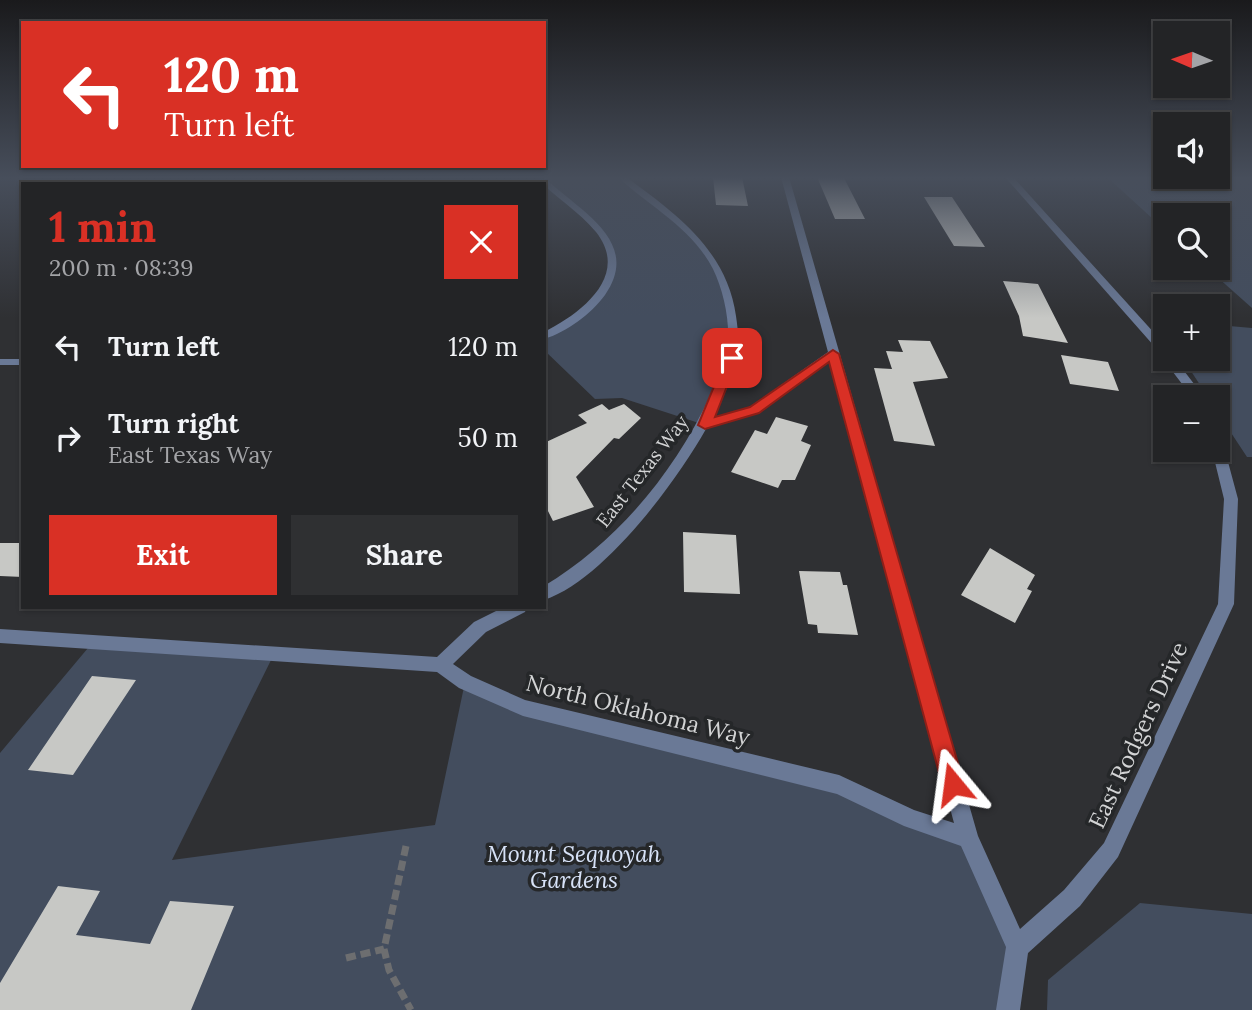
<!DOCTYPE html>
<meta charset="utf-8">
<style>
:root{--surface:#232426;--page:#2f3032;--text:#f1f3f6;--muted:#a3a4a7;--line:#404143;--accent:#d93025}
body{margin:0;font-family:Lora,serif;background:var(--page);color:var(--text);height:100vh;display:flex;flex-direction:column;font-size:26px;white-space:nowrap}
*{box-sizing:border-box;margin:0}
p{font-size:23px;color:var(--muted)}
.icon{flex:none;width:38px;height:38px;fill:none;stroke:currentColor;stroke-width:2;stroke-linecap:round;stroke-linejoin:round}
.map{position:relative;flex:1;overflow:hidden}
.side{position:absolute;left:21px;top:182px;width:525px;height:427px;display:flex;flex-direction:column;background:var(--surface);border-radius:0px;box-shadow:0 2px 5px #0004,0 0 0 2px var(--line)}
.side>*{flex:none}
.top-card{position:absolute;left:21px;top:21px;width:525px;height:147px;border-radius:0px;box-shadow:0 2px 5px #0004,0 0 0 2px var(--line);background:#d93025;color:#fff;overflow:hidden}
.needle{width:46px;rotate:272deg}
.tools{position:absolute;left:1153px;top:21px;display:grid;gap:14px}
.tools a{display:grid;place-items:center;width:77px;height:77px;border-radius:0px;background:var(--surface);box-shadow:0 2px 5px #0004,0 0 0 2px var(--line);font-size:35px}
.pin{position:absolute;display:grid;place-items:center;width:60px;height:60px;color:#fff;margin:-30px;border-radius:14px;box-shadow:0 4px 10px #0006}
.me{position:absolute;width:77px;margin:-38px;rotate:344deg;stroke-linejoin:round;filter:drop-shadow(0 0 5px #0008)}
.turn{display:flex;align-items:center;gap:24px;height:147px;padding:0 28px;font-size:32px}
.turn .icon{width:91px;height:91px;stroke-width:2.5}
.turn b{display:block;font-size:49px;line-height:60px}
.round{display:grid;place-items:center;flex:none;width:74px;height:74px;border-radius:0px;background:var(--page)}
.head{display:flex;align-items:center;justify-content:space-between;height:119px;padding:0 28px}
h1{font-size:42px;font-weight:800;line-height:52px;color:var(--accent)}
.primary-button{display:flex;gap:14px;margin-top:auto;padding:14px 28px}
.primary-button a{flex:1;height:80px;border-radius:0px;background:var(--accent);color:#fff;font-size:28px;font-weight:800;line-height:80px;text-align:center}
.primary-button a+a{background:var(--page);color:var(--text)}
ul{padding:0;list-style:none}
li{display:flex;align-items:center;gap:21px;height:91px;padding:0 28px}
li div{flex:1}
li b{display:block;font-size:26px}
li em{font-style:normal}
.map>svg:first-child{display:block}
</style>
<div class="map">
<svg width="1252" height="1010" viewBox="0 0 1252 1010">
<rect width="100%" height="100%" fill="#2f3033"/>
<path fill="#434d5e" d="M 540,177 L 622,177 L 662,207 L 699,244 L 724,284 L 732,358 L 705,425 L 622,398 L 595,399 L 544,350 L 544,335 C 590,309 600,309 612,255 L 596,227 Z
M 1107,177 L 1252,177 L 1252,308 L 1207,268 L 1218,268 L 1218,215 L 1166,215 L 1165,230 Z
M 1218,325 L 1252,328 L 1252,457 L 1247,457 L 1218,413 L 1218,397 L 1208,397 L 1183,359 L 1218,359 Z
M 93,642 L 274,654 L 172,860 L 435,825 L 465,682 L 523,708 L 839,785 L 968,838 L 1017,947 L 1008,1010 L 0,1010 L 0,753 Z
M 1140,903 L 1252,914 L 1252,1010 L 1047,1010 L 1048,980 Z"/>
<path fill="#c7c8c5" d="M 713,177 L 742,177 L 748,206 L 716,205 Z
M 817,177 L 844,178 L 865,219 L 835,219 Z
M 924,197 L 952,197 L 985,247 L 954,246 Z
M 1003,281 L 1038,284 L 1068,343 L 1023,336 L 1019,316 Z
M 898,340 L 930,341 L 948,378 L 913,382 L 935,446 L 894,441 L 874,368 L 892,369 L 886,351 L 903,352 Z
M 1061,355 L 1108,362 L 1119,391 L 1070,384 Z
M 602,404 L 609,410 L 624,404 L 641,418 L 619,439 L 614,438 L 576,477 L 594,507 L 553,521 L 544,503 L 544,443 L 587,423 L 578,415 Z
M 776,417 L 808,426 L 801,441 L 811,445 L 795,480 L 782,480 L 778,488 L 731,472 L 755,430 L 767,434 Z
M 683,532 L 736,535 L 740,594 L 684,592 Z
M 0,543 L 23,543 L 23,577 L 0,576 Z
M 990,548 L 1035,575 L 1027,589 L 1032,591 L 1015,623 L 961,595 Z
M 799,571 L 840,572 L 843,585 L 847,585 L 858,635 L 818,633 L 817,625 L 808,624 Z
M 92,676 L 136,680 L 73,775 L 28,770 Z
M 58,886 L 100,891 L 76,935 L 150,944 L 170,901 L 234,906 L 191,1010 L 0,1010 L 0,983 Z"/>
<g fill="none" stroke-linecap="round" stroke-linejoin="round">
<path stroke="#6d6e70" stroke-width="7" stroke-dasharray="10 5" stroke-linecap="butt" d="M 406,846 L 384,949 L 389,970 L 411,1010
M 346,958 L 384,949"/>
<path fill="#6a7996" fill-rule="evenodd" d="M 536,177 L 544,177 C 577,210 643,240 605,295 C 591,314 567,332 544,339 L 544,332 C 580,314 631,276 596,232 C 579,211 553,196 536,177 Z
M 618,177 L 626,177 C 677,214 727,251 736,316 C 738,330 740,346 737,360 C 733,379 721,401 711,419 L 750,407 L 828,352 L 781,177 L 789,177 L 978,836 L 1020,929 L 1064,890 L 1104,843 L 1218,604 L 1224,499 L 1212,450 L 1218,450 L 1218,443 L 1224,447 L 1238,499 L 1234,604 L 1118,857 L 1080,906 L 1028,953 L 1020,1010 L 996,1010 L 1006,947 L 961,846 L 904,826 L 837,794 L 523,716 L 459,688 L 437,672 L 0,643 L 0,629 L 437,657 L 474,622 L 504,607 L 527,607 L 525,612 L 486,632 L 453,664 L 471,676 L 525,700 L 839,775 L 914,810 L 954,823 L 830,361 L 758,413 L 706,429 C 676,482 604,580 544,600 L 544,586 C 617,542 674,473 710,396 C 716,384 724,371 726,357 C 732,329 725,294 713,269 C 692,228 650,207 618,177 Z
M 1005,177 L 1013,177 L 1166,346 L 1166,356 L 1162,355 Z
M 1165,357 L 1166,359 L 1175,359 L 1204,397 L 1192,397 L 1163,359 Z
M 0,359 L 23,359 L 23,365 L 0,365 Z"/>
</g>
<linearGradient id="sky" x2="0" y2="1"><stop stop-color="#1a1a1c"/><stop offset="0.56" stop-color="#474e5b"/><stop offset="1" stop-color="#474e5b" stop-opacity="0"/></linearGradient>
<rect width="1252" height="318" fill="url(#sky)"/>
<path fill="#d93025" stroke="#8d1f18" stroke-width="2" d="M 833,350 L 839,354 L 964,784 L 961,792 L 953,795 L 945,792 L 942,784 L 829,362 L 759,413 L 705,429 L 698,425 L 727,355 L 738,358 L 715,417 L 750,407 Z"/>
<g text-anchor="middle" stroke-width="7" stroke-linejoin="round" paint-order="stroke">
<g font-size="19" fill="#d3d4d5" stroke="#252729">
<text transform="translate(642 471) rotate(-52)" y="7">East Texas Way</text>
</g>
<g font-size="23" fill="#d3d4d5" stroke="#252729">
<text transform="translate(638 710) rotate(14)" y="8">North Oklahoma Way</text>
<text transform="translate(1138 735) rotate(-65)" y="8">East Rodgers Drive</text>
</g>
<g font-size="23" font-style="italic" fill="#d7e2f7" stroke="#252729">
<text x="574" y="862">Mount Sequoyah<tspan x="574" dy="26">Gardens</tspan></text>
</g>
</g>
</svg>
<div class="tools">
<a><svg class="needle" viewBox="-14 -14 28 28"><path d="M0-13l5 13h-10z" fill="#e53935"/><path d="M0 13l5-13h-10z" fill="#a3a4a7"/></svg></a>
<a><svg class="icon" aria-label="sound" viewBox="0 0 24 24"><path d="M4 9h4l5-4v14l-5-4H4zM17 9q2 3 0 6"/></svg></a>
<a><svg class="icon" aria-label="search" viewBox="0 0 24 24"><circle cx="10" cy="10" r="6"/><path d="M15 15l6 6"/></svg></a>
<a>+</a>
<a>−</a>
</div>
<div class="pin" style="left:732px;top:358px;background:#d93025"><svg class="icon" aria-label="arrive" viewBox="0 0 24 24"><path d="M6 21V4h12l-3 4 3 4H6"/></svg></div>
<svg class="me" style="left:953px;top:784px" viewBox="-20 -20 40 40"><path d="M0-17L14 15 0 8-14 15z" fill="#d93025" stroke="#fff" stroke-width="4"/></svg>
<div class="top-card">
<div class="turn"><svg class="icon" aria-label="left" viewBox="0 0 24 24"><path d="M17 20v-9H6M10 6l-5 5 5 5"/></svg><div><b>120 m</b>Turn left</div></div>
</div>
<section class="side">
<div class="head"><div><h1>1 min</h1><p>200 m · 08:39</p></div><a class="round" style="background:#d93025;color:#fff"><svg class="icon" aria-label="close" viewBox="0 0 24 24"><path d="M6 6l12 12M18 6L6 18"/></svg></a></div>
<ul>
<li><svg class="icon" aria-label="left" viewBox="0 0 24 24"><path d="M17 20v-9H6M10 6l-5 5 5 5"/></svg><div><b>Turn left</b></div><em>120 m</em></li>
<li><svg class="icon" aria-label="right" viewBox="0 0 24 24"><path d="M7 20v-9h11M14 6l5 5-5 5"/></svg><div><b>Turn right</b><p>East Texas Way</p></div><em>50 m</em></li>
</ul>
<div class="primary-button"><a>Exit</a><a>Share</a></div>
</section>
</div>
